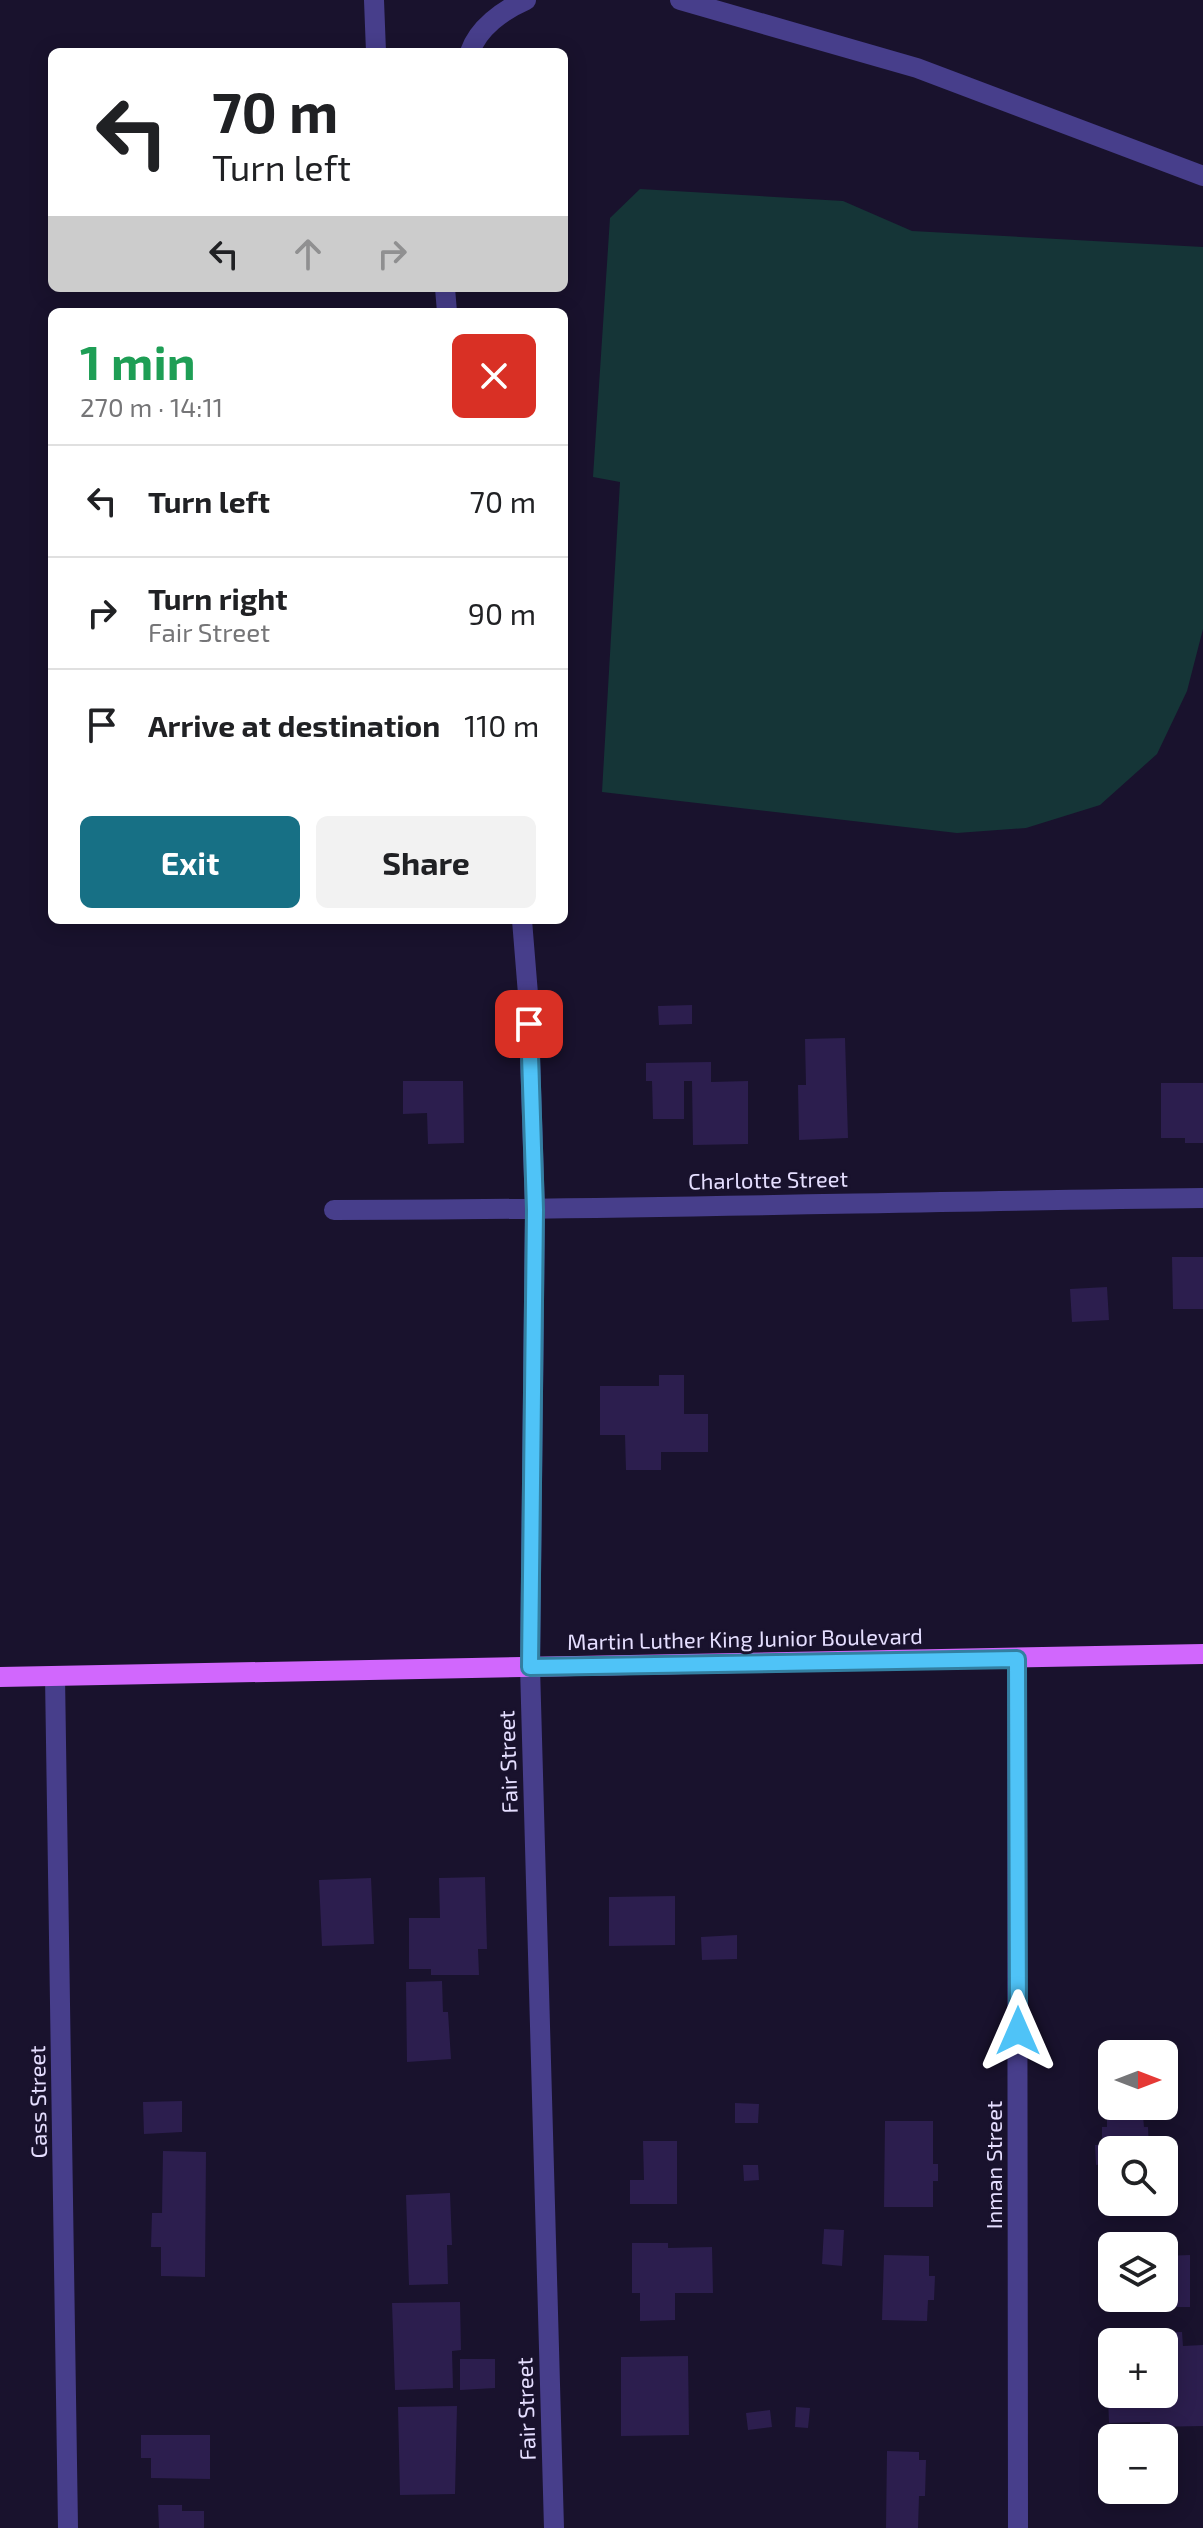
<!DOCTYPE html>
<meta charset="utf-8">
<style>
:root{--surface:#fff;--page:#f2f2f2;--text:#202124;--muted:#757577;--line:#e0e0e0;--accent:#177085}
body{margin:0;font-family:"Exo 2",sans-serif;background:var(--page);color:var(--text);height:100vh;display:flex;flex-direction:column;font-size:30px;white-space:nowrap}
*{box-sizing:border-box;margin:0}
p{font-size:26px;color:var(--muted)}
.icon{flex:none;width:44px;height:44px;fill:none;stroke:currentColor;stroke-width:2;stroke-linecap:round;stroke-linejoin:round}
.map{position:relative;flex:1;overflow:hidden}
.details{position:absolute;left:48px;top:308px;width:520px;height:616px;display:flex;flex-direction:column;background:var(--surface);border-radius:12px;box-shadow:0 4px 20px #0003}
.details>*{flex:none}
.hud{position:absolute;left:48px;top:48px;width:520px;height:244px;border-radius:12px;box-shadow:0 4px 20px #0003;background:#fff;color:var(--text);overflow:hidden}
.needle{width:52px;rotate:90deg}
.controls{position:absolute;left:1098px;top:2040px;display:grid;gap:16px}
.controls a{display:grid;place-items:center;width:80px;height:80px;border-radius:12px;background:var(--surface);box-shadow:0 4px 20px #0003;font-size:40px}
.pin{position:absolute;display:grid;place-items:center;width:68px;height:68px;color:#fff;margin:-34px;border-radius:16px;box-shadow:0 4px 12px #0006}
.me{position:absolute;width:88px;margin:-44px;rotate:0deg;stroke-linejoin:round;filter:drop-shadow(0 0 6px #0008)}
.turn{display:flex;align-items:center;gap:28px;height:168px;padding:0 32px;font-size:36px}
.turn .icon{width:104px;height:104px;stroke-width:2.5}
.turn b{display:block;font-size:56px;line-height:68px}
.lanes{display:flex;align-items:center;height:76px;padding:0 32px;background:#0003;justify-content:center;gap:40px;direction:ltr}
.lanes .off{opacity:.35}
.round{display:grid;place-items:center;flex:none;width:84px;height:84px;border-radius:12px;background:var(--page)}
.overview{display:flex;align-items:center;justify-content:space-between;height:136px;padding:0 32px}
h1{font-size:48px;font-weight:700;line-height:60px;color:#1e9e55}
.primary-button{display:flex;gap:16px;margin-top:auto;padding:16px 32px}
.primary-button a{flex:1;height:92px;border-radius:12px;background:var(--accent);color:#fff;font-size:32px;font-weight:700;line-height:92px;text-align:center}
.primary-button a+a{background:var(--page);color:var(--text)}
ul{padding:0;list-style:none}
li{display:flex;align-items:center;gap:24px;height:112px;padding:0 32px;border-top:2px solid var(--line)}
li div{flex:1}
li b{display:block;font-size:30px}
li em{font-style:normal}
.map>svg:first-child{display:block}
</style>
<div class="map">
<svg width="1203" height="2528" viewBox="0 0 1203 2528">
<rect width="100%" height="100%" fill="#19122d"/>
<path fill="#153537" d="M 640,189 L 843,201 L 912,231 L 1203,247 L 1203,629 L 1187,691 L 1157,754 L 1100,805 L 1026,828 L 957,833 L 602,792 L 620,482 L 593,477 L 610,218 Z"/>
<path fill="#2c1e4e" fill-rule="evenodd" d="M 692,1005 L 692,1024 L 659,1025 L 658,1006 Z
M 845,1038 L 848,1138 L 799,1140 L 798,1085 L 806,1085 L 805,1039 Z
M 711,1062 L 711,1082 L 748,1081 L 748,1144 L 693,1145 L 692,1081 L 684,1081 L 684,1119 L 653,1119 L 652,1081 L 646,1081 L 646,1063 Z
M 403,1081 L 463,1081 L 464,1143 L 428,1144 L 427,1113 L 403,1114 Z
M 1161,1083 L 1203,1083 L 1203,1143 L 1185,1143 L 1185,1138 L 1161,1138 Z
M 1172,1257 L 1203,1257 L 1203,1309 L 1173,1309 Z
M 1107,1287 L 1109,1320 L 1072,1322 L 1070,1289 Z
M 659,1375 L 684,1375 L 684,1414 L 708,1414 L 708,1452 L 661,1452 L 661,1470 L 626,1470 L 625,1435 L 600,1435 L 600,1386 L 659,1386 Z
M 485,1877 L 487,1949 L 478,1949 L 479,1975 L 431,1975 L 431,1969 L 409,1969 L 409,1918 L 440,1918 L 439,1878 Z
M 371,1878 L 374,1944 L 322,1946 L 319,1880 Z
M 675,1896 L 675,1945 L 609,1946 L 609,1897 Z
M 737,1935 L 737,1959 L 702,1960 L 701,1937 Z
M 442,1981 L 443,2012 L 448,2012 L 451,2059 L 407,2062 L 406,1982 Z
M 182,2101 L 182,2132 L 144,2134 L 143,2102 Z
M 735,2103 L 759,2104 L 758,2123 L 735,2123 Z
M 1107,2106 L 1142,2106 L 1144,2127 L 1148,2127 L 1149,2150 L 1112,2150 L 1112,2180 L 1104,2180 L 1103,2164 L 1096,2165 L 1095,2145 L 1102,2145 L 1102,2127 L 1107,2127 Z
M 885,2121 L 933,2121 L 933,2164 L 938,2164 L 938,2181 L 933,2181 L 933,2207 L 884,2207 Z
M 643,2141 L 677,2141 L 677,2204 L 630,2204 L 630,2180 L 644,2180 Z
M 163,2151 L 206,2152 L 205,2277 L 161,2276 L 161,2247 L 151,2247 L 152,2213 L 162,2213 Z
M 743,2165 L 758,2165 L 759,2180 L 744,2181 Z
M 450,2193 L 452,2245 L 447,2245 L 448,2284 L 409,2285 L 406,2195 Z
M 824,2229 L 844,2230 L 842,2266 L 822,2264 Z
M 632,2243 L 668,2243 L 668,2248 L 712,2247 L 713,2293 L 675,2293 L 675,2320 L 640,2321 L 640,2293 L 632,2293 Z
M 884,2255 L 929,2256 L 929,2276 L 935,2276 L 934,2300 L 928,2300 L 927,2321 L 882,2320 Z
M 1190,2255 L 1190,2307 L 1112,2307 L 1112,2298 L 1164,2298 L 1164,2256 Z
M 460,2302 L 461,2350 L 452,2351 L 453,2388 L 395,2390 L 392,2303 Z
M 1182,2332 L 1183,2346 L 1203,2345 L 1203,2426 L 1150,2427 L 1150,2422 L 1109,2423 L 1108,2398 L 1101,2399 L 1100,2378 L 1107,2377 L 1107,2334 ZM 1112,2342 L 1164,2342 L 1164,2394 L 1112,2394 Z
M 688,2356 L 689,2435 L 621,2436 L 621,2357 Z
M 460,2359 L 495,2359 L 495,2388 L 460,2390 Z
M 457,2406 L 455,2494 L 400,2495 L 398,2407 Z
M 796,2407 L 810,2408 L 808,2428 L 795,2427 Z
M 770,2410 L 772,2427 L 748,2430 L 746,2413 Z
M 141,2435 L 210,2435 L 210,2479 L 151,2478 L 151,2458 L 141,2458 Z
M 887,2451 L 919,2452 L 919,2460 L 926,2460 L 925,2496 L 919,2496 L 918,2528 L 886,2528 Z
M 158,2505 L 182,2505 L 182,2511 L 204,2511 L 204,2528 L 159,2528 Z"/>
<g fill="none" stroke-linecap="round" stroke-linejoin="round">
<path stroke="#473e8b" stroke-width="20" d="M 374,0 L 376,52
M 680,0 L 917,68 L 1203,176
M 470,52 C 478,28 503,10 526,0
M 445,288 L 447,312
M 522,920 L 528,994"/>
<path stroke="#473e8b" stroke-width="20" d="M 528,994 L 535,1210 L 530,1667 L 554,2528
M 334,1210 C 624,1210 913,1201 1203,1198
M 1017,1659 L 1018,2528
M 55,1676 L 68,2528"/>
<path stroke="#d167fd" stroke-width="20" d="M 0,1677 L 1203,1654"/>
</g>
<g fill="none" stroke-linecap="round" stroke-linejoin="round">
<defs>
<path id="route" d="M 529,1024 L 535,1210 L 530,1667 L 1017,1659 L 1018,2031"/>
</defs>
<use href="#route" stroke="#337fa1" stroke-width="20"/>
<use href="#route" stroke="#4fc3f7" stroke-width="14"/>
</g>
<g text-anchor="middle" stroke-width="6" stroke-linejoin="round" paint-order="stroke">
<g font-size="22" fill="#e5deff" stroke="#19122d">
<text transform="translate(768 1180) rotate(-1)" y="8">Charlotte Street</text>
<text transform="translate(745 1639) rotate(-1)" y="8">Martin Luther King Junior Boulevard</text>
<text transform="translate(508 1762) rotate(-92)" y="8">Fair Street</text>
<text transform="translate(38 2102) rotate(-91)" y="8">Cass Street</text>
<text transform="translate(994 2165) rotate(-90)" y="8">Inman Street</text>
<text transform="translate(526 2409) rotate(-92)" y="8">Fair Street</text>
</g>
</g>
</svg>
<div class="controls">
<a><svg class="needle" viewBox="-14 -14 28 28"><path d="M0-13l5 13h-10z" fill="#e53935"/><path d="M0 13l5-13h-10z" fill="#757577"/></svg></a>
<a><svg class="icon" aria-label="search" viewBox="0 0 24 24"><circle cx="10" cy="10" r="6"/><path d="M15 15l6 6"/></svg></a>
<a><svg class="icon" aria-label="layers" viewBox="0 0 24 24"><path d="M12 4l9 5-9 5-9-5zM3 14l9 5 9-5"/></svg></a>
<a>+</a>
<a>−</a>
</div>
<div class="pin" style="left:529px;top:1024px;background:#d93025"><svg class="icon" aria-label="arrive" viewBox="0 0 24 24"><path d="M6 21V4h12l-3 4 3 4H6"/></svg></div>
<svg class="me" style="left:1018px;top:2031px" viewBox="-20 -20 40 40"><path d="M0-17L14 15 0 8-14 15z" fill="#4fc3f7" stroke="#fff" stroke-width="4"/></svg>
<div class="hud">
<div class="turn"><svg class="icon" aria-label="left" viewBox="0 0 24 24"><path d="M17 20v-9H6M10 6l-5 5 5 5"/></svg><div><b>70 m</b>Turn left</div></div>
<div class="lanes"><svg class="icon" aria-label="left" viewBox="0 0 24 24"><path d="M17 20v-9H6M10 6l-5 5 5 5"/></svg><svg class="icon off" aria-label="ahead" viewBox="0 0 24 24"><path d="M12 20V5M6 11l6-6 6 6"/></svg><svg class="icon off" aria-label="right" viewBox="0 0 24 24"><path d="M7 20v-9h11M14 6l5 5-5 5"/></svg></div>
</div>
<section class="details">
<div class="overview"><div><h1>1 min</h1><p>270 m · 14:11</p></div><a class="round" style="background:#d93025;color:#fff"><svg class="icon" aria-label="close" viewBox="0 0 24 24"><path d="M6 6l12 12M18 6L6 18"/></svg></a></div>
<ul>
<li><svg class="icon" aria-label="left" viewBox="0 0 24 24"><path d="M17 20v-9H6M10 6l-5 5 5 5"/></svg><div><b>Turn left</b></div><em>70 m</em></li>
<li><svg class="icon" aria-label="right" viewBox="0 0 24 24"><path d="M7 20v-9h11M14 6l5 5-5 5"/></svg><div><b>Turn right</b><p>Fair Street</p></div><em>90 m</em></li>
<li><svg class="icon" aria-label="arrive" viewBox="0 0 24 24"><path d="M6 21V4h12l-3 4 3 4H6"/></svg><div><b>Arrive at destination</b></div><em>110 m</em></li>
</ul>
<div class="primary-button"><a>Exit</a><a>Share</a></div>
</section>
</div>
